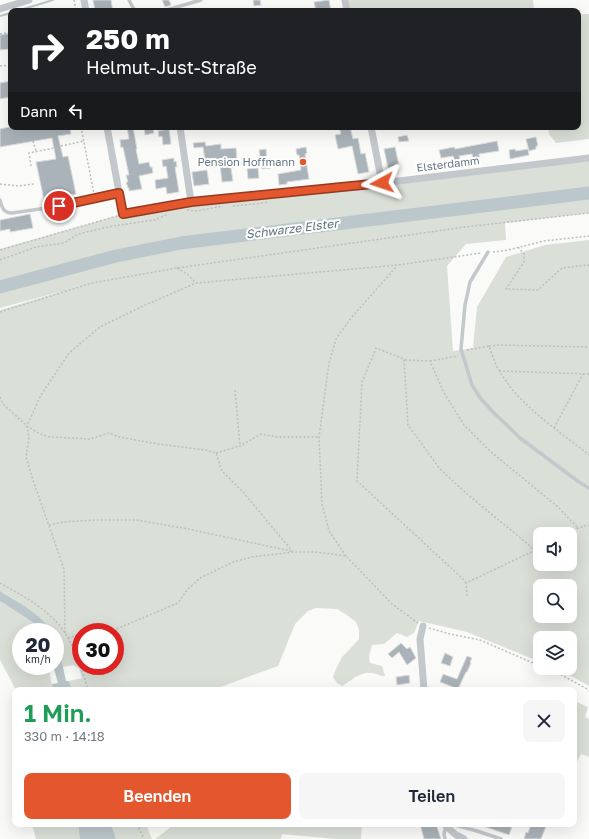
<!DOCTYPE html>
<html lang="de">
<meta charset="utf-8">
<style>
:root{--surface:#fff;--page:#f6f6f7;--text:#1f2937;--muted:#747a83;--accent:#e4572e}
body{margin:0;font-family:"Golos Text",sans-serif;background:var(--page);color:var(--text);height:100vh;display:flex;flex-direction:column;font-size:15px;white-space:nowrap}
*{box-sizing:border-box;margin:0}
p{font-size:13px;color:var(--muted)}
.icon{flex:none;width:22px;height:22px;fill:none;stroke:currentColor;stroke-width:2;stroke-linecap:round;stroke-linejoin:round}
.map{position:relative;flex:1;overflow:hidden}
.details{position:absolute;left:12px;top:687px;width:565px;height:140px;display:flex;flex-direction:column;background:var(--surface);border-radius:8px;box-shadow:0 4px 16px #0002}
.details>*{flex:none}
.guide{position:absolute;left:8px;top:8px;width:573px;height:122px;border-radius:8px;box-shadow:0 4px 16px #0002;background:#202124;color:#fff;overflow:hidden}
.controls{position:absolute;left:533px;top:527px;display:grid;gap:8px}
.controls a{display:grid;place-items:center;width:44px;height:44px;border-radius:8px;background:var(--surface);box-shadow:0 4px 16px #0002;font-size:20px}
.speed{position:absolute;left:12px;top:623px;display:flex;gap:8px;font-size:20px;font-weight:700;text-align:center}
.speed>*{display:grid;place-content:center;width:52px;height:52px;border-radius:50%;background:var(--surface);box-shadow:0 4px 16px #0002;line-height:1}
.speed small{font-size:10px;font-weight:400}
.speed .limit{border:6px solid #d22;background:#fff;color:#111}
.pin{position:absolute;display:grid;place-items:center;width:34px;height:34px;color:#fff;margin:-17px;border:2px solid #fff;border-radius:50%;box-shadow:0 1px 4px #0007}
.me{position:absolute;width:44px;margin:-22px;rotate:265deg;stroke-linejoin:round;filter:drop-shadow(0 0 3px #0008)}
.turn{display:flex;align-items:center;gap:14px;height:84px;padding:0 12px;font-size:18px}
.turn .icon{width:52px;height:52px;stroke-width:2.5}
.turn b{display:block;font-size:28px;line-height:34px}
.then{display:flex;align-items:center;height:38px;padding:0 12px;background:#0003;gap:8px;font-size:15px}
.round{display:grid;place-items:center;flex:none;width:42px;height:42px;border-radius:8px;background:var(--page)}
.headline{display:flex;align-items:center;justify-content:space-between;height:68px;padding:0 12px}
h1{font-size:24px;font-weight:600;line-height:30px;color:#1e9e55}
.button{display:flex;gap:8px;margin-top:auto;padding:8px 12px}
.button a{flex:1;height:46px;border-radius:8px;background:var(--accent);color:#fff;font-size:16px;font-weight:600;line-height:46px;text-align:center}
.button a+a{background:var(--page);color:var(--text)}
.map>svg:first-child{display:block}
</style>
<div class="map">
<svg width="589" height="839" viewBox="0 0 589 839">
<rect width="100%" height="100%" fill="#fafaf8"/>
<path fill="#dadfd7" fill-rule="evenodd" d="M 348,0 L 533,0 L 534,11 L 351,11 Z
M 578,14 L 589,14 L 589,139 L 556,143 L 549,134 L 548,127 L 578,127 Z
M 589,161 L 589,213 L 505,223 L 506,240 L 466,244 L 447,266 L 453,351 L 473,348 L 477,307 L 506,257 L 545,245 L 589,240 L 589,686 L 562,671 L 555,668 L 570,668 L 570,638 L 540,638 L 540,662 L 467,632 L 419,621 L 414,633 L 407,637 L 397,633 L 384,644 L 372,645 L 369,656 L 370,663 L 382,666 L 385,676 C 379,676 380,675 376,674 C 363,669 352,680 342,686 L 337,683 L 333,677 L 336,669 L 342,657 L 350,649 L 359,639 L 359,630 L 356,622 L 347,615 L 337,609 L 316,608 L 308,611 L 295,624 L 278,666 L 212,690 L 72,690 L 69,681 L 82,678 L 79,668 L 73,665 L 63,667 L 60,653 L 55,642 L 55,632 L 51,632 L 48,627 L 14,599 L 0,591 L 0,310 L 63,291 L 0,308 L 0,249 L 123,214 L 191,202 ZM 540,534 L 570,534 L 570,564 L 540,564 ZM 540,586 L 570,586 L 570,616 L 540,616 ZM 81,632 L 115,632 L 115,666 L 81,666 Z
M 0,601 L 34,623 L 41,632 L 21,632 L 21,666 L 48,666 L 53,690 L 16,690 L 0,660 Z
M 574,701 L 588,707 L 585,717 L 589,719 L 589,757 L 581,754 L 574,767 Z
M 32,824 L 78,824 L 80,839 L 36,839 Z
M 111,824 L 146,824 L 152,839 L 116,839 Z
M 175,824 L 362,824 L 361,839 L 336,839 L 282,834 L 281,839 L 155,839 Z"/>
<path fill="#bbc7cb" d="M 0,591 C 16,601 43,615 51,632 L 41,632 L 34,623 L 0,601 Z
M 55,642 L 60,653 L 66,681 L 69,681 L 72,690 L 53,690 L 52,684 L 58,683 L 54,669 L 48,670 L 48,666 L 55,666 Z
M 78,824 L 111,824 L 116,839 L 80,839 Z"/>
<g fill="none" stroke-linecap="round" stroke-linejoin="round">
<path stroke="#bbc7cb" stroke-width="2" d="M 17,11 L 53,0
M 0,16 L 11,13"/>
<path stroke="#bbc7cb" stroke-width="13" d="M 0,287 L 116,256 L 181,243 L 589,193"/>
</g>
<path fill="#aab3b9" stroke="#dcdcda" d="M 93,0 L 111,0 L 113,11 L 95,11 Z
M 162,0 L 169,0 L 171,5 L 165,7 Z
M 253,0 L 260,0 L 261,5 L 254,6 Z
M 329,0 L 331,11 L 316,11 L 314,2 Z
M 11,33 L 11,49 L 0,50 L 0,35 Z
M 11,81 L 11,97 L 0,99 L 0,83 Z
M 9,127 L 70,127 L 71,134 L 58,136 L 63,157 L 68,156 L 76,194 L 44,200 L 36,162 L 56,159 L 52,138 L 0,147 L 0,129 Z
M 127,127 L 133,127 L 137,149 L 136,149 L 139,164 L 149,162 L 150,167 L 152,167 L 153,173 L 139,176 L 142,189 L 129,191 L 129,188 L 128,188 L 126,182 L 128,182 L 126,175 L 129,175 L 123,147 L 121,148 L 120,140 L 129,139 Z
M 144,127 L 153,127 L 154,133 L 145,135 Z
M 339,127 L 350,127 L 353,139 L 358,138 L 361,154 L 365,153 L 369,172 L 358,174 L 352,146 L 338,149 L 335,135 L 341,134 Z
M 169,129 L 171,144 L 163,145 L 162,136 L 159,137 L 158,131 Z
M 407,135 L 409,141 L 399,142 L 398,137 Z
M 536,137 L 538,146 L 536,146 L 536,149 L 529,151 L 526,139 Z
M 497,141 L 499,151 L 479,154 L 480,162 L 474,163 L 472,154 L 459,156 L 461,162 L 455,164 L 453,156 L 441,158 L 439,150 L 454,147 L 455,149 Z
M 205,142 L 206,146 L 221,144 L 221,149 L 236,148 L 237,161 L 230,162 L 233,181 L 222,182 L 220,165 L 206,168 L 203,147 L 194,148 L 193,143 Z
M 306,147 L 307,153 L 305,154 L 309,179 L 287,182 L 287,184 L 279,185 L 278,174 L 301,170 L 299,155 L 297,155 L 296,149 Z
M 395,147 L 399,165 L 388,168 L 384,149 Z
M 266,149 L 267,161 L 270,161 L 271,168 L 262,169 L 259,150 Z
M 515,149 L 516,151 L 528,149 L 529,155 L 510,159 L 509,150 Z
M 174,158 L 174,162 L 176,161 L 177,167 L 175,167 L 179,192 L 167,194 L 166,187 L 156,189 L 155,180 L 168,178 L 166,166 L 163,167 L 162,160 Z
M 258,168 L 259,178 L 248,179 L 247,169 Z
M 207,170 L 209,184 L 194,186 L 192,172 Z
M 30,214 L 33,228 L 10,232 L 10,229 L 0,231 L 0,220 Z
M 401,643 L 407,649 L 410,647 L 416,658 L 407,665 L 399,652 L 392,658 L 388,654 Z
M 445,653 L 453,657 L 450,666 L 441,663 Z
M 467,656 L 472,658 L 470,662 L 471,663 L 467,672 L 466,672 L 458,689 L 440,682 L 443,674 L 457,679 Z
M 409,675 L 410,683 L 397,685 L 396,677 Z
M 420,824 L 436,824 L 441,839 L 424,839 Z
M 480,824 L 508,824 L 508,826 L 512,827 L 509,835 L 480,825 Z
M 531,824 L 547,824 L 541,839 L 524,839 L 526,832 L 528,833 Z"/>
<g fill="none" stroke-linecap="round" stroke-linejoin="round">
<path stroke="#bbbfc2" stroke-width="1.5" stroke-dasharray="2 2" stroke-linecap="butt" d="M 74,0 L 76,11
M 0,34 L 11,32
M 0,66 L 11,65
M 81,127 L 94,194
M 33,141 L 36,151
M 61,146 L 84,141
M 31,166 L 29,153 L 54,148
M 0,184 L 18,186 L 34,184
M 233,206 L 255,204 L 269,202
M 187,210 L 197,211 L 223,206
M 518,247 L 524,254 L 524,262 L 506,289 L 538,290 L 562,268 L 589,265
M 0,250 L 117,216
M 493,252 L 508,250 L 544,241 L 589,236
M 0,260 L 36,247 L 64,243 L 78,234 L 113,226 L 155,220 L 168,214
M 177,268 L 187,274 L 196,283
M 0,312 L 92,283 L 177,268 L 465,227 L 589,213
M 489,346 L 500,345 L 589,347
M 467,350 L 489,346 C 492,355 495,364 500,372 C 521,407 558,430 589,455
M 405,360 L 430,361 L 444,393 L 464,425 L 491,452 L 558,507 L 578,528
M 430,361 L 458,356
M 499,371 L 589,374
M 235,390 L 240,446
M 0,397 L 3,404 L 27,426 L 29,438 L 26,457 L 34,483 L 64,569 L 65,633
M 554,428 L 583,374
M 216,453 L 240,446 L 261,434 L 277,437 L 319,437
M 49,525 L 64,522 L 96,520 L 136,520 L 183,528 L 291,551
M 566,534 L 578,528 L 589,525
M 293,552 L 243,492 L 222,471 L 216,453 L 206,450 L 158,444 L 119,437 L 109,433 L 90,439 L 50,437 L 40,434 L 27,426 L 41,395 L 69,353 L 100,327 L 143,306 L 196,283 L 398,265 L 481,253
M 346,556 L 329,531 L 322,504 L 319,437 L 329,363 L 336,339 L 351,318 L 397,266
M 0,583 C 25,597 54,612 68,638 C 77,655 83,672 88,690
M 466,583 L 463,579 L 357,481 L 362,382 L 376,348 L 404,359 L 408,425 L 440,469 L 467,494 L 529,545 L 534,551
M 467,596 L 466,583 L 540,548
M 429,628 L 450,634 L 480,640 L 540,666
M 97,632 L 114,630 L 178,603 L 187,590 L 200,578 L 233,562 L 252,557 L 293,552 L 315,552 L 346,556 L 392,604 L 418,623
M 68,638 L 81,634
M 546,668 L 558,673 L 589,690
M 137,824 L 144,839"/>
<path stroke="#c3c8cc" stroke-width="3.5" d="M 129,0 L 131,4 L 135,11
M 163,11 L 201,0
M 0,200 C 2,207 3,213 12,213 L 47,208 L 119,193
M 488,252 L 470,282 L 465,305 L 461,349 L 472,385 L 481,399 L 492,411 L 520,438 L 579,482 L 589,488
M 451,824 L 477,831 L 501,839
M 445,839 L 444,834 L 446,826"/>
<path stroke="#c3c8cc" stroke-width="7" d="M 84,0 L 86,11
M 345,0 L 347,11
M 0,9 L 29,0
M 107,127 L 123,214 L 191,202 L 382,183 L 589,158
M 180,127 L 191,202
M 371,127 L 382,183
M 423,626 L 420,639 L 424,690
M 444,824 L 456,835 L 464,839"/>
</g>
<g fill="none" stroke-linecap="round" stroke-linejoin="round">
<defs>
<path id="route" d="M 59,206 L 119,193 L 123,214 L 191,202 L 382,183"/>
</defs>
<use href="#route" stroke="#94391e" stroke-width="10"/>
<use href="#route" stroke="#e4572e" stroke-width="7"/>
</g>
<circle fill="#e4572e" stroke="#fff" stroke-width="1.5" cx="303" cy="162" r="4"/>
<g text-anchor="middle" stroke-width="4" stroke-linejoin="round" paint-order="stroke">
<g font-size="11" fill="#657683" stroke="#fff" text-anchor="end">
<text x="295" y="166">Pension Hoffmann</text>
</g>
<g font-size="11" fill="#657683" stroke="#fff">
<text transform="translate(448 164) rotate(-7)" y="4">Elsterdamm</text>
</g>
<g font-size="12" font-style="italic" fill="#60757c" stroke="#fff">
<text transform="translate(292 229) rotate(-7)" y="4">Schwarze Elster</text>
</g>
</g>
</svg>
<div class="controls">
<a><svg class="icon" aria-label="sound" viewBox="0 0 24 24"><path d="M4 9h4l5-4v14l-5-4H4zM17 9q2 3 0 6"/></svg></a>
<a><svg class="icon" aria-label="search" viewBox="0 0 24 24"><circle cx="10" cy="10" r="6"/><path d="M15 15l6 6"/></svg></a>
<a><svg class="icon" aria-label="layers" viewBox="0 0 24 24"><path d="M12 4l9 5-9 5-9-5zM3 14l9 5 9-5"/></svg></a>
</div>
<div class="speed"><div>20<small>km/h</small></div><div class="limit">30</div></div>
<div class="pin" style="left:59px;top:206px;background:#d93025"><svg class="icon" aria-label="arrive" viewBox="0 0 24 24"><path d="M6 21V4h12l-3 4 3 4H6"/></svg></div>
<svg class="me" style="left:382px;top:183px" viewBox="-20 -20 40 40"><path d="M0-17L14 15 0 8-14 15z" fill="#e4572e" stroke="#fff" stroke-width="4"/></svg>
<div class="guide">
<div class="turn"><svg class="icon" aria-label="right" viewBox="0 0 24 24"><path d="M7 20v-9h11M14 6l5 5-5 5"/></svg><div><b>250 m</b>Helmut-Just-Straße</div></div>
<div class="then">Dann<svg class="icon" aria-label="left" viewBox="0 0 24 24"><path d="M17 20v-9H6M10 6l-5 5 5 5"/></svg></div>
</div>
<section class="details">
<div class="headline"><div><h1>1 Min.</h1><p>330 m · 14:18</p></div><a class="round"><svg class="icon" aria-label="close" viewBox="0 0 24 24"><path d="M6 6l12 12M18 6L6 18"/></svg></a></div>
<div class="button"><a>Beenden</a><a>Teilen</a></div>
</section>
</div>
